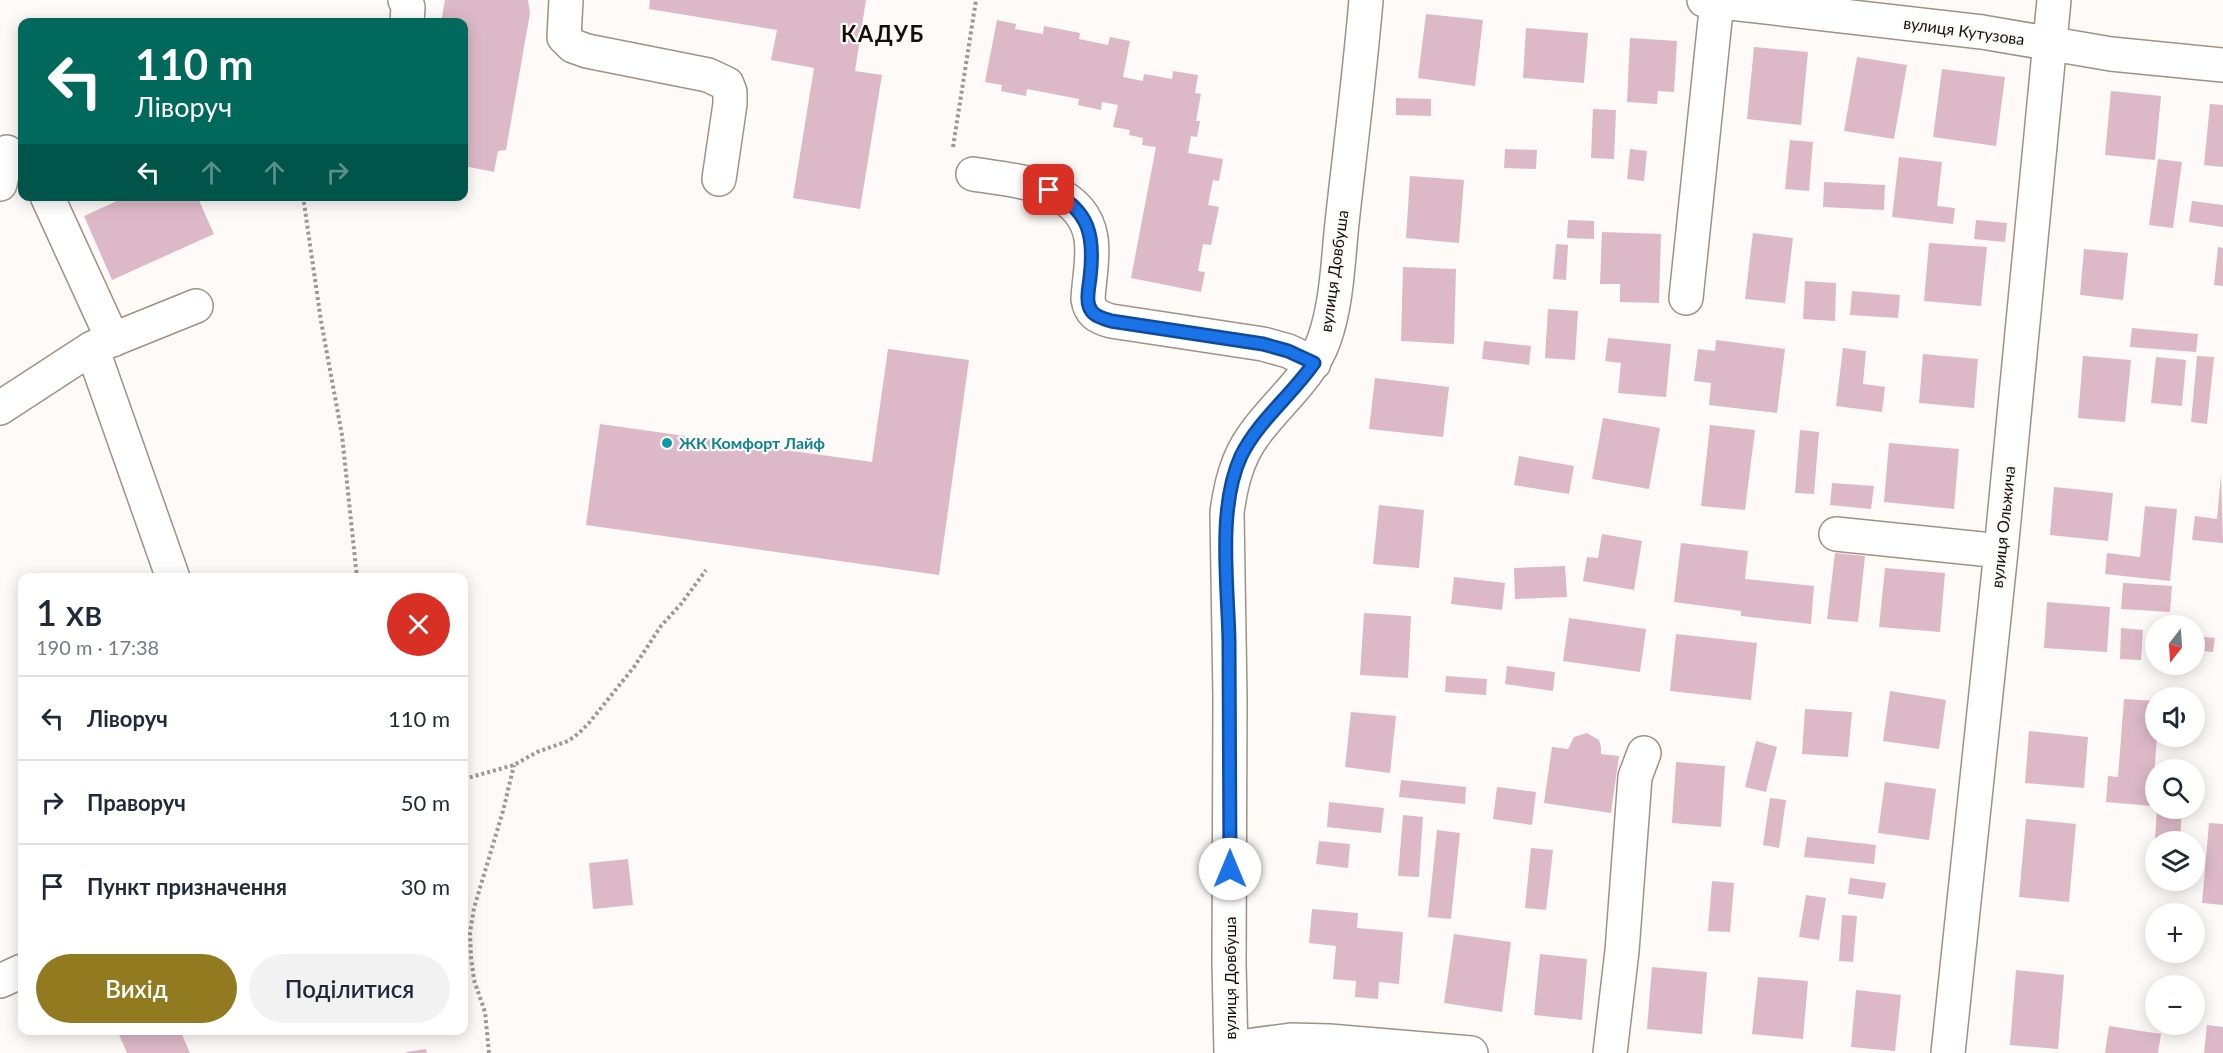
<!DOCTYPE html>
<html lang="uk">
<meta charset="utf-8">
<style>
:root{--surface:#fff;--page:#f2f2f3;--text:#1f2937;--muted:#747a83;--line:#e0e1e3;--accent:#917a20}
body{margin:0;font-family:Lato,sans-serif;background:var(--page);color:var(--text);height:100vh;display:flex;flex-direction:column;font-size:22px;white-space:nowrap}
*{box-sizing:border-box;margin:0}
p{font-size:20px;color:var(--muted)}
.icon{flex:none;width:33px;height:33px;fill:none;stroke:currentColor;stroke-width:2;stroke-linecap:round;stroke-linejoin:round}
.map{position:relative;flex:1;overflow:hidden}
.side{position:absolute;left:18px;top:573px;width:450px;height:462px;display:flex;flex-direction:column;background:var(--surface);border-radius:12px;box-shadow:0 3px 15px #0003}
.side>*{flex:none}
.guide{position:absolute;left:18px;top:18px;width:450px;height:183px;border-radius:12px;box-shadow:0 3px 15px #0003;background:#00695c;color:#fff;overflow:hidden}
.needle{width:39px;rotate:197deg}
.tools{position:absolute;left:2145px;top:615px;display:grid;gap:12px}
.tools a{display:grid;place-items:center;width:60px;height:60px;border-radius:50%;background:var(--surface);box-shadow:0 3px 15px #0003;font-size:30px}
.pin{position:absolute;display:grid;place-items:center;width:51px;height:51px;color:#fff;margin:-26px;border-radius:12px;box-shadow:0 3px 9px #0006}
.me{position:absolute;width:66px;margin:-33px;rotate:0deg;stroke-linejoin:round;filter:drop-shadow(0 0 4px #0008)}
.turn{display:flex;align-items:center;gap:21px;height:126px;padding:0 18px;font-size:27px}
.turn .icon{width:78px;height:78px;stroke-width:2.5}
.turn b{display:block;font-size:42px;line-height:51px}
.lanes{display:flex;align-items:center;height:57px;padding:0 18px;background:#0003;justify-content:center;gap:30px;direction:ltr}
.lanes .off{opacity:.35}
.round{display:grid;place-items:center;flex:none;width:63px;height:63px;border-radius:32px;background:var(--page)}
.overview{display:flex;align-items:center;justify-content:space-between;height:102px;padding:0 18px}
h1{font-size:36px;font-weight:600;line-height:45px}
.button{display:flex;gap:12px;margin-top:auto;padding:12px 18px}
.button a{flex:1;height:69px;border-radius:36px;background:var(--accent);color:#fff;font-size:24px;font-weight:600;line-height:69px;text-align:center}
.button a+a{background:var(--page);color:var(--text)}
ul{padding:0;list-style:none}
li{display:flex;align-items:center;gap:18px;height:84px;padding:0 18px;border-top:2px solid var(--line)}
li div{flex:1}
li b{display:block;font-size:22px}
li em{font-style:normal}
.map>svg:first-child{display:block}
</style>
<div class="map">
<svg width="2223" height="1053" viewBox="0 0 2223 1053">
<rect width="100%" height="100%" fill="#fefaf7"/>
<path fill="#ddb9c7" d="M 445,0 L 528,0 L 530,13 L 506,150 L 498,151 L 494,172 L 464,166 L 464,22 L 441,22 Z
M 650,0 L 866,0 L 855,71 L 882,75 L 860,209 L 793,198 L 814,68 L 771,60 L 777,30 L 649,9 Z
M 1426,14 L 1483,20 L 1475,86 L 1418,78 Z
M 997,20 L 1016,24 L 1015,29 L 1043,34 L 1044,26 L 1080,33 L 1079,39 L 1108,45 L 1110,37 L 1130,41 L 1123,77 L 1143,81 L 1144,74 L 1172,79 L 1173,71 L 1198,75 L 1195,93 L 1201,94 L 1196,121 L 1200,121 L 1197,137 L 1191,136 L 1188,153 L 1223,159 L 1219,181 L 1213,180 L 1208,205 L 1219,207 L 1211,245 L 1203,244 L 1198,271 L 1205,272 L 1201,292 L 1131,278 L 1156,147 L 1142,145 L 1143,138 L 1129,135 L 1130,130 L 1113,127 L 1118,105 L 1102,102 L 1101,110 L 1078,105 L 1079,99 L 1027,89 L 1026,96 L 1001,91 L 1002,85 L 985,82 Z
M 1526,28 L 1588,33 L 1584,83 L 1523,78 Z
M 1630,38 L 1677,41 L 1674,92 L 1658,91 L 1657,104 L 1627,102 Z
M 1754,47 L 1808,52 L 1801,125 L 1747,119 Z
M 1857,57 L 1907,65 L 1894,139 L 1844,131 Z
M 1942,69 L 2005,77 L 1996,146 L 1933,137 Z
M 2111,91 L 2161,96 L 2155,160 L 2105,155 Z
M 1396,98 L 1431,99 L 1431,116 L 1396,115 Z
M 2210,104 L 2223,105 L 2223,167 L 2204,165 Z
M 1593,109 L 1616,110 L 1614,159 L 1591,158 Z
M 1790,140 L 1813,142 L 1809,191 L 1785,189 Z
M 1505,149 L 1537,150 L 1536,169 L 1504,168 Z
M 1630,149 L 1647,151 L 1644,181 L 1627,179 Z
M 1899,157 L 1942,162 L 1937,206 L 1955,208 L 1953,224 L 1892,217 Z
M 2158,159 L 2182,162 L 2173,228 L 2149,225 Z
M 1410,176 L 1464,180 L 1459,243 L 1406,238 Z
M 1824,182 L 1885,185 L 1884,210 L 1823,207 Z
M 128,196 L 197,196 L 214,234 L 112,280 L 84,216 Z
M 2192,201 L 2223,205 L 2223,227 L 2189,222 Z
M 1568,220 L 1594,221 L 1594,239 L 1567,238 Z
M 1976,220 L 2007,223 L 2005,242 L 1974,239 Z
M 1602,232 L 1661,234 L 1659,303 L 1620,302 L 1620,284 L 1600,284 Z
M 1753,233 L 1793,238 L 1785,303 L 1745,299 Z
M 1929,243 L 1987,247 L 1981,306 L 1924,301 Z
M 1556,244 L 1568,245 L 1566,280 L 1553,279 Z
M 2218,247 L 2223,248 L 2223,286 L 2214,285 Z
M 2084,249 L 2128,253 L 2123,300 L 2080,295 Z
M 1403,267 L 1456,269 L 1454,344 L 1401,341 Z
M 1805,281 L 1836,283 L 1835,321 L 1803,319 Z
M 1852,291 L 1900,295 L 1898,318 L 1850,315 Z
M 1548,309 L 1578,311 L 1575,360 L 1545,358 Z
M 2132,328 L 2198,334 L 2196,352 L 2130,347 Z
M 1608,338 L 1671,344 L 1666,397 L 1618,393 L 1621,363 L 1605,361 Z
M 1716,340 L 1785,349 L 1777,413 L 1709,405 L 1711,383 L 1694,381 L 1698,349 L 1715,351 Z
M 1484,341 L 1531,346 L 1529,365 L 1482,359 Z
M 1843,348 L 1866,351 L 1863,384 L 1885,387 L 1882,412 L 1836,406 Z
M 888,349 L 969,360 L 939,575 L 586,525 L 600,424 L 872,462 Z
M 1923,354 L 1978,359 L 1974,408 L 1919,403 Z
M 2083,356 L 2131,360 L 2125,422 L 2078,418 Z
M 2197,356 L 2214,357 L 2207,424 L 2191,422 Z
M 2156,357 L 2186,360 L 2182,406 L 2151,403 Z
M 1375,378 L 1449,387 L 1443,437 L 1369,429 Z
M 1603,418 L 1660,428 L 1649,489 L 1592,479 Z
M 1710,425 L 1755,430 L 1745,510 L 1701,506 Z
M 1800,430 L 1819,432 L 1814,494 L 1795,493 Z
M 1889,443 L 1959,449 L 1954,509 L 1884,502 Z
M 1519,456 L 1574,466 L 1569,494 L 1514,485 Z
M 2221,475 L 2223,543 L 2192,540 L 2195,516 L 2217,519 Z
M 1832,483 L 1874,486 L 1871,509 L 1830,505 Z
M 2054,487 L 2113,493 L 2108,541 L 2050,535 Z
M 1379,505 L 1424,510 L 1419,568 L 1373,564 Z
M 2145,506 L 2177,509 L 2170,581 L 2105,574 L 2107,553 L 2140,557 Z
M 1602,534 L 1642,541 L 1634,590 L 1583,581 L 1587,557 L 1598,558 Z
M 1681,543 L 1748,551 L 1745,579 L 1814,586 L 1811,624 L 1741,616 L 1741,611 L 1674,602 Z
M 1835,553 L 1865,556 L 1858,622 L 1827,619 Z
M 1565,566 L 1567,597 L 1515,599 L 1514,568 Z
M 1885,568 L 1945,573 L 1940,632 L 1879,627 Z
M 1454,577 L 1505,583 L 1502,610 L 1451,604 Z
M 2123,583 L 2172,586 L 2170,612 L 2121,609 Z
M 2047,602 L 2110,607 L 2107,652 L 2044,648 Z
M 1364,613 L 1411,616 L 1408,678 L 1360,675 Z
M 1569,618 L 1646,629 L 1640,672 L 1563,661 Z
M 2121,628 L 2143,630 L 2141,660 L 2120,659 Z
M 1676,634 L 1757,643 L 1751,700 L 1670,691 Z
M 2194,636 L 2215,638 L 2213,652 L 2194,650 Z
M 1507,666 L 1555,672 L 1553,691 L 1505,684 Z
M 1446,676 L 1487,679 L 1486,695 L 1445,692 Z
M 1890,691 L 1946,700 L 1939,749 L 1883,741 Z
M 2124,699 L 2156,701 L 2156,736 L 2157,736 L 2152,806 L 2106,802 L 2108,776 L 2118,777 Z
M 1805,709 L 1852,712 L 1848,757 L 1802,754 Z
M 1351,712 L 1396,716 L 1390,773 L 1345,767 Z
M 2029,731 L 2088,737 L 2084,788 L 2025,783 Z
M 1587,733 L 1599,740 L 1601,747 L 1601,754 L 1619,756 L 1611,813 L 1544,803 L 1552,747 L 1568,749 L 1574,737 Z
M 1756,741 L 1777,747 L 1766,792 L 1745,787 Z
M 1676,762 L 1725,766 L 1721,827 L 1672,823 Z
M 1401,780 L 1466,787 L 1465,804 L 1399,797 Z
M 1885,782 L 1936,789 L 1929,840 L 1878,833 Z
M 1497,787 L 1536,792 L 1532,825 L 1493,819 Z
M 1770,798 L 1786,800 L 1779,848 L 1763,845 Z
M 1329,802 L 1384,808 L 1381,833 L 1327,827 Z
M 2157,808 L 2182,808 L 2180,842 L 2155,839 Z
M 1403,815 L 1423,817 L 1419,877 L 1398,876 Z
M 2026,819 L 2076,824 L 2069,902 L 2019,897 Z
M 2209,823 L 2223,824 L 2223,905 L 2202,903 Z
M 1437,830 L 1460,833 L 1451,919 L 1428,917 Z
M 1807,837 L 1876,845 L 1874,864 L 1804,857 Z
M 1319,841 L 1350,844 L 1348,868 L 1316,864 Z
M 1531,848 L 1553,850 L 1546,910 L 1525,908 Z
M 628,859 L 633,905 L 593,909 L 589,863 Z
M 1850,878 L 1886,883 L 1883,899 L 1848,894 Z
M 1712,881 L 1734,883 L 1730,932 L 1708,931 Z
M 1806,895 L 1826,898 L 1819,940 L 1799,937 Z
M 1312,909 L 1358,913 L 1357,928 L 1403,932 L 1399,984 L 1379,982 L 1378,999 L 1355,997 L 1356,981 L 1333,979 L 1336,946 L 1309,943 Z
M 1842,915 L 1857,916 L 1853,962 L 1839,961 Z
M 1454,934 L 1511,942 L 1502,1012 L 1444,1003 Z
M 1540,954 L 1587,959 L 1582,1020 L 1534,1015 Z
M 1652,967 L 1707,972 L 1702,1034 L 1647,1029 Z
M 2016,970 L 2064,975 L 2058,1049 L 2010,1045 Z
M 1758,977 L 1808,981 L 1803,1039 L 1752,1034 Z
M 1856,990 L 1901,995 L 1895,1051 L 1851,1047 Z
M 2207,1025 L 2223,1027 L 2223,1053 L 2204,1053 Z
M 2109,1026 L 2161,1034 L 2158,1053 L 2105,1053 Z
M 117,1030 L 180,1030 L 190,1053 L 127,1053 Z
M 426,1049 L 427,1053 L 406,1053 L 406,1052 Z"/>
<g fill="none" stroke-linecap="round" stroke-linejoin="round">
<defs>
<path id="minor" d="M 405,0 L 408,7 L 407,22
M 566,0 L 564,37 L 573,46 L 587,51 L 708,75 L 727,84 L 730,92 L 730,104 L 719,179
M 1704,0 L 1982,32 L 2111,54 L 2223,65
M 973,174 C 1016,181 1082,184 1091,238 C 1094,258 1089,279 1088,299 C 1090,313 1097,317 1111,321 L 1263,344 L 1288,351 L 1314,363
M 0,184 L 7,152
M 47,196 L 113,340
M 1686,298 L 1717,1
M 92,348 L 196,306
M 0,408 L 92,348 L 173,578
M 1836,534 L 2001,551
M 0,981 L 22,971
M 1231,1048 L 1291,1040 L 1329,1041 L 1471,1053
M 1231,1053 L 1229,963 L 1230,698 L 1227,512 C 1231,484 1237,458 1254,435 C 1277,402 1310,379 1324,340 C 1338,301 1338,255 1343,214 C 1351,143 1360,71 1366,0
M 1610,1053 L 1622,951 L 1635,777 L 1644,753
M 1948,1053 L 2001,551 L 2054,0"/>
</defs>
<use href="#minor" stroke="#a29182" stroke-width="36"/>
<path stroke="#9d9894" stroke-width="4" stroke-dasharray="3 3" stroke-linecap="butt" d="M 953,147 L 976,0
M 303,196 L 321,321 L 342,435 L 357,578
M 464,779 L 514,765 L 537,752 L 568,741 L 579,733 L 589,723 L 634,667 L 661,626 L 681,604 L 706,570
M 489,1053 L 485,1012 L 474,980 L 471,957 L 470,933 L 474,908 L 503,811 L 514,765"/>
<use href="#minor" stroke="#fff" stroke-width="33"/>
</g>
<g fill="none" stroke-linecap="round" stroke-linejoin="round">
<defs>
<path id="route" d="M 1049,190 C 1090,210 1095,236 1090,278 C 1089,287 1086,298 1089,306 C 1092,316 1102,318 1111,321 L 1263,344 L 1288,351 L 1314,363 C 1291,396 1258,421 1241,456 C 1217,508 1228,585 1229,641 C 1230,717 1230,793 1230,869"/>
</defs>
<use href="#route" stroke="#114b97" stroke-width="15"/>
<use href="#route" stroke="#1a73e8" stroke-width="10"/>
</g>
<circle fill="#0f9aa8" stroke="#fefaf7" stroke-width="2" cx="667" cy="443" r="6"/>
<g text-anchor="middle" stroke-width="4.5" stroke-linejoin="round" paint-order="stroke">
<g font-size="16" fill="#150f0a" stroke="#fefaf7">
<text transform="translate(1964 31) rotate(8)" y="6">вулиця Кутузова</text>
<text transform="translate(1334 271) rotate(-82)" y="6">вулиця Довбуша</text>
<text transform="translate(2003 527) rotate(-84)" y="6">вулиця Ольжича</text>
<text transform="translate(1230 978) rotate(-90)" y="6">вулиця Довбуша</text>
</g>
<g font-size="16" font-weight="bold" fill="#0d838f" stroke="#fefaf7" text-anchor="start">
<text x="679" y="449">ЖК Комфорт Лайф</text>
</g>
<g font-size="22" font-weight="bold" letter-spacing="1.5" fill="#150f0a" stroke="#fefaf7">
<text x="883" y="42">КАДУБ</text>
</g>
</g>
</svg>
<div class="tools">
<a><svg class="needle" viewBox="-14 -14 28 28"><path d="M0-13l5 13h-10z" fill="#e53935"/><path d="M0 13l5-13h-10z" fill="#747a83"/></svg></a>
<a><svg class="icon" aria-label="sound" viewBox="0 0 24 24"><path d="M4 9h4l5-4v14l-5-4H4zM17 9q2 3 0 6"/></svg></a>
<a><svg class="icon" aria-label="search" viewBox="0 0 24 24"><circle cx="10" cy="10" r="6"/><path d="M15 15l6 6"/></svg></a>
<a><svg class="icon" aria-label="layers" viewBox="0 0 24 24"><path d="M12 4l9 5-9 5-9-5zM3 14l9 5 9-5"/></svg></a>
<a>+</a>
<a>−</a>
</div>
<div class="pin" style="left:1049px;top:190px;background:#d93025"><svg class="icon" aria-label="arrive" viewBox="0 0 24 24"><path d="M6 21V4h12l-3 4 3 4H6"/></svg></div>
<svg class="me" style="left:1230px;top:869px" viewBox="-20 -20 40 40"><circle r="19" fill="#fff"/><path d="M0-13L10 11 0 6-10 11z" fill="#1a73e8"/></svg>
<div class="guide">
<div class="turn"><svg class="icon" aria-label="left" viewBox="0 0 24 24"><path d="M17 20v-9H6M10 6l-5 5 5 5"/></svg><div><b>110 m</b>Ліворуч</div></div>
<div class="lanes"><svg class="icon" aria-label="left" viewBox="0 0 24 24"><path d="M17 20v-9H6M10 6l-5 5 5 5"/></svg><svg class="icon off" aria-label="ahead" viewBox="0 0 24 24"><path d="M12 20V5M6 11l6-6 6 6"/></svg><svg class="icon off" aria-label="ahead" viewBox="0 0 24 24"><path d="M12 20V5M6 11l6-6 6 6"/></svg><svg class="icon off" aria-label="right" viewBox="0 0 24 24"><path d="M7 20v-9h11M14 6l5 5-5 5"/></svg></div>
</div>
<section class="side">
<div class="overview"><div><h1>1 хв</h1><p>190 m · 17:38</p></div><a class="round" style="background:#d93025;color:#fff"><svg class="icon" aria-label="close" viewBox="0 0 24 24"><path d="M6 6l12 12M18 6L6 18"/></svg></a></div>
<ul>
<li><svg class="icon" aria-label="left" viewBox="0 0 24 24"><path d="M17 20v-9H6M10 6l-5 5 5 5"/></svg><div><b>Ліворуч</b></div><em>110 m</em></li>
<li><svg class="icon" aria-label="right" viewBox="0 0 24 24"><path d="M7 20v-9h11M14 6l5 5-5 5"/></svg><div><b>Праворуч</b></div><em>50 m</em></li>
<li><svg class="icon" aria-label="arrive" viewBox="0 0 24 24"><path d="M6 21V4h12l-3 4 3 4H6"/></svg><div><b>Пункт призначення</b></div><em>30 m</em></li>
</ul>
<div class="button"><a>Вихід</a><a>Поділитися</a></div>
</section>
</div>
